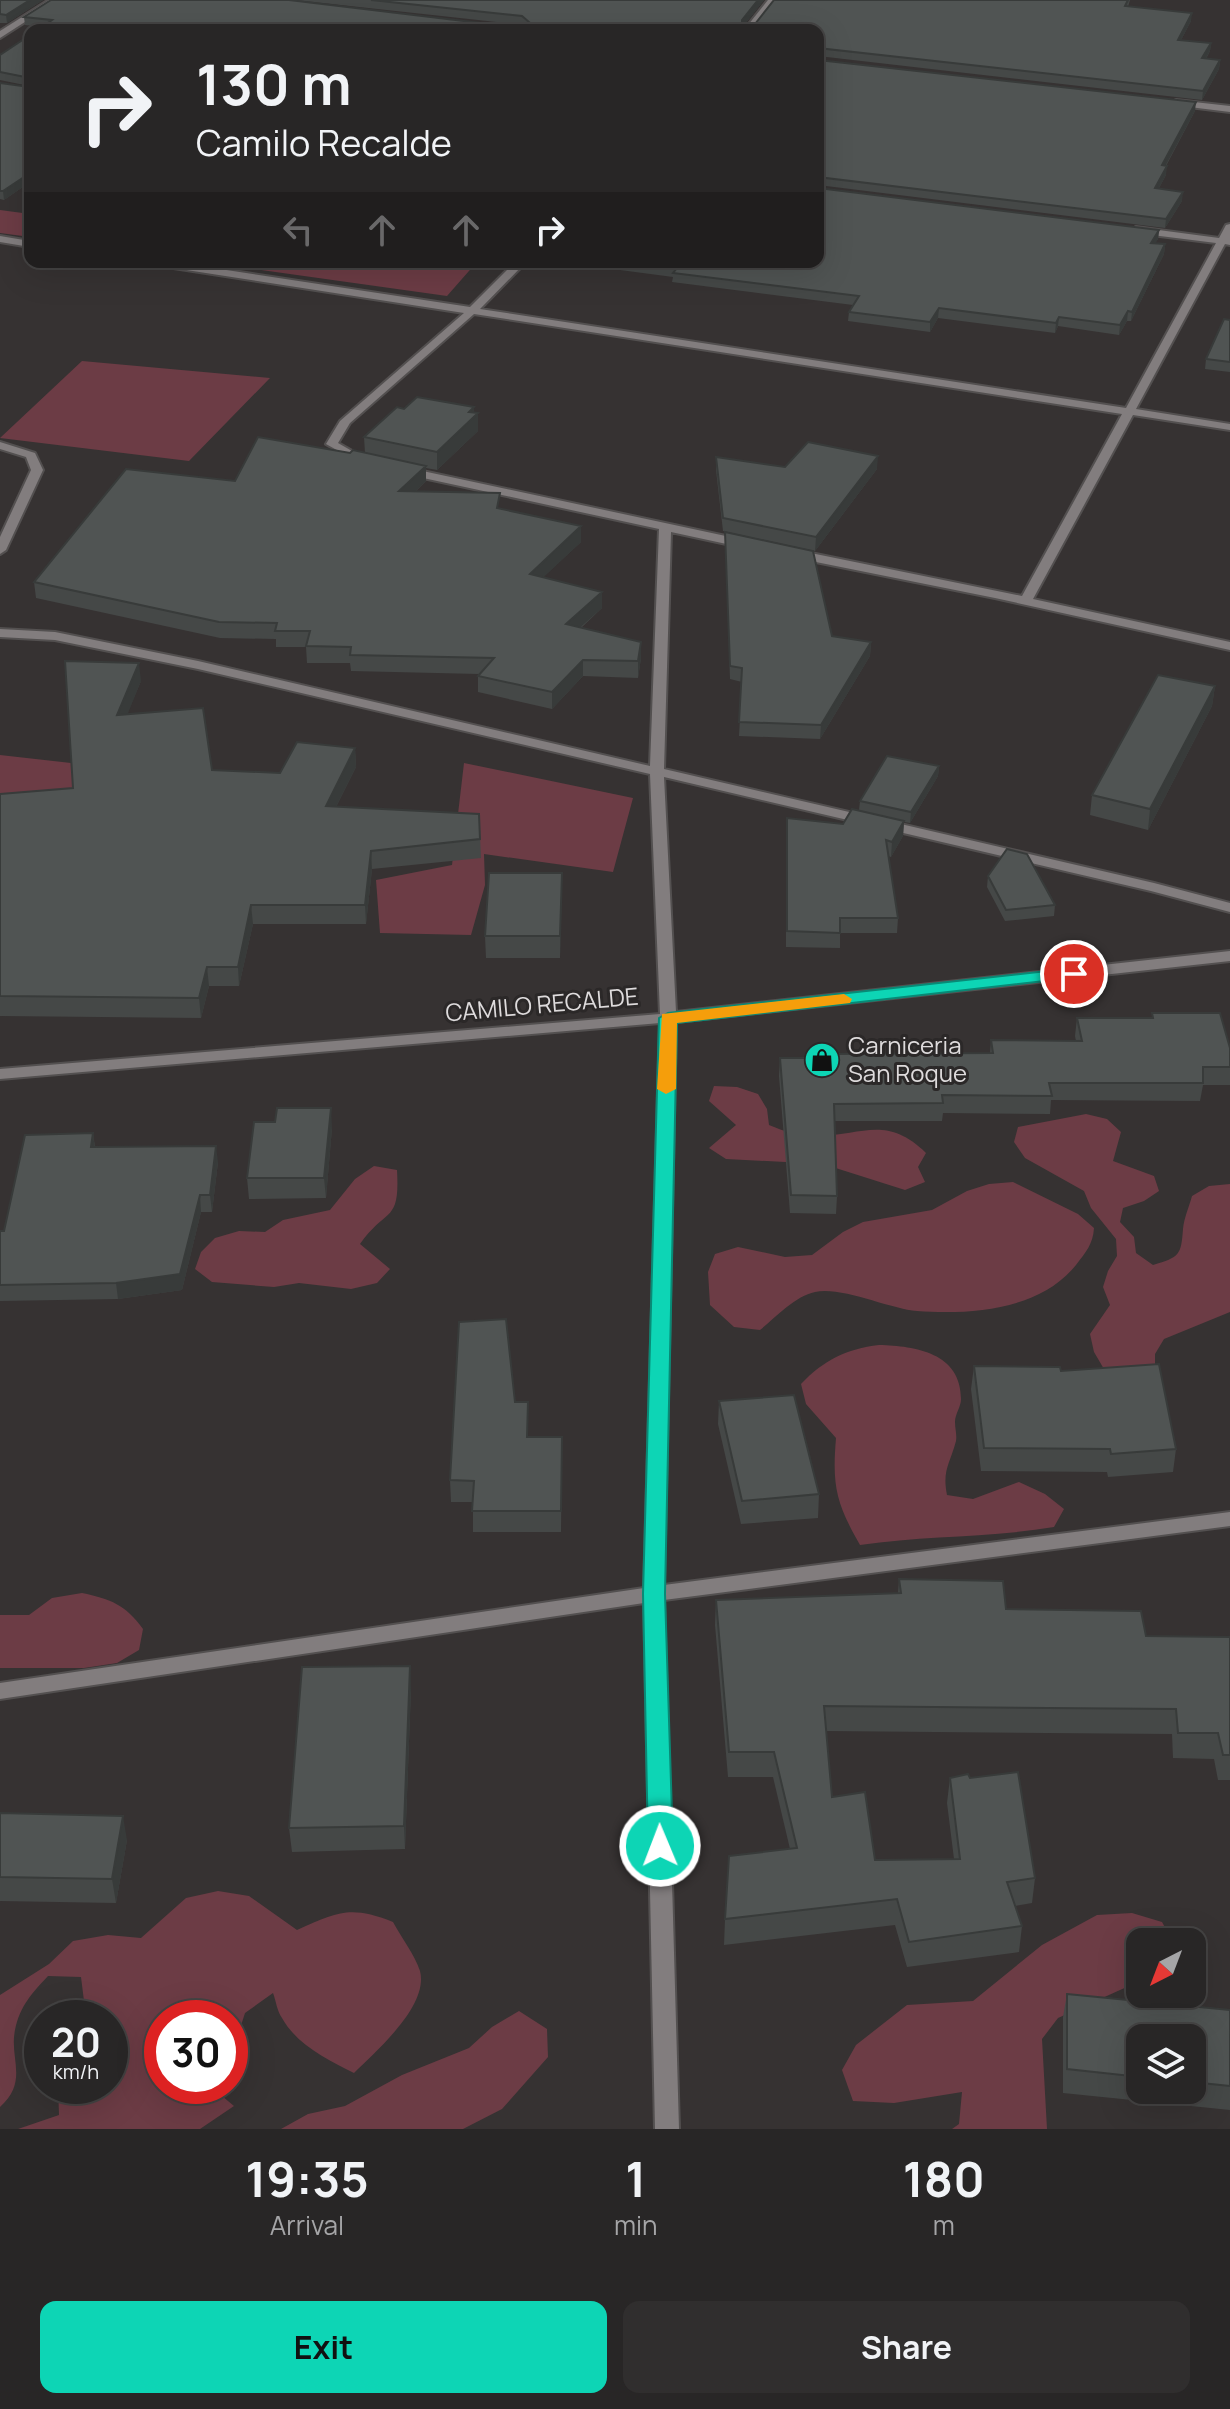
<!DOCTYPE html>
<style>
:root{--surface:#282626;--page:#302e2e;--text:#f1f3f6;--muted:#a5a5a7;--line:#444343;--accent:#0dd5b5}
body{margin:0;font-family:Manrope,sans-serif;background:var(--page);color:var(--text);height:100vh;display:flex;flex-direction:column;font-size:30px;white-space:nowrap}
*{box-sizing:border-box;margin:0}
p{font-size:26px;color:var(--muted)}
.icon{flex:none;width:44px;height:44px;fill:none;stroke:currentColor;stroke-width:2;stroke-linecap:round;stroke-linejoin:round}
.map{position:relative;height:2129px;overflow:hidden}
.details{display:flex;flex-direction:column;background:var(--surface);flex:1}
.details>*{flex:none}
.hud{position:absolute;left:24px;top:24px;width:800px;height:244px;border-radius:16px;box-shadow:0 8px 32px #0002,0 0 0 2px var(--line);background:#282626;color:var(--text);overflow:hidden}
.needle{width:52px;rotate:222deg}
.fabs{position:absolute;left:1126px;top:1928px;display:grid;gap:16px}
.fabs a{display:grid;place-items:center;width:80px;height:80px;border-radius:16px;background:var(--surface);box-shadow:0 8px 32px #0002,0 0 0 2px var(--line);font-size:40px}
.speed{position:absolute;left:24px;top:2000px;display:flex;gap:16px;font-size:40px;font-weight:700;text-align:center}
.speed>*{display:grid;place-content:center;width:104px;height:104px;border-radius:50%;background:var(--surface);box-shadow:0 8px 32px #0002,0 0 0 2px var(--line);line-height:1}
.speed small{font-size:20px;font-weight:400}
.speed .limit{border:12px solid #d22;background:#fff;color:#111}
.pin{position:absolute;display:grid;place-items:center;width:68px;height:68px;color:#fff;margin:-34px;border:4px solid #fff;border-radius:50%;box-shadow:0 2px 8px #0007}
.me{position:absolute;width:88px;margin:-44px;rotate:359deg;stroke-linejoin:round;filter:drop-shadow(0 0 6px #0008)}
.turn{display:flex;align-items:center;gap:28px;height:168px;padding:0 40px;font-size:36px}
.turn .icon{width:104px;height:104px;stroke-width:2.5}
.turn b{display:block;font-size:56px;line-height:68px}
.lanes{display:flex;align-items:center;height:76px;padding:0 40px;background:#0003;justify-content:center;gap:40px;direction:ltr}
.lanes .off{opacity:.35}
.eta{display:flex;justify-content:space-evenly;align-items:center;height:136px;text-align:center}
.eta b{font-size:48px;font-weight:700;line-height:56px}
.action{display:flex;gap:16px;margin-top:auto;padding:16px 40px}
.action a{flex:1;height:92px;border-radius:16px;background:var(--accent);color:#111;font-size:32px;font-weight:700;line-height:92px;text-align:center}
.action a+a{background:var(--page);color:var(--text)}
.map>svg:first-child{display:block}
</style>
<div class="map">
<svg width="1230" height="2129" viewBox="0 0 1230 2129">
<rect width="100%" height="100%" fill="#363232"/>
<path fill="#6c3c45" d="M 0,210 L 30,214 L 30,237 L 0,233 Z
M 205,262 L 470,262 L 476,263 L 447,296 Z
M 82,361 L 270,378 L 189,461 L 0,438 Z
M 0,755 L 71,763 L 109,798 L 0,806 Z
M 464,763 L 633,798 L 613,872 L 484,854 L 485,885 L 471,935 L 380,933 L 376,880 L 452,865 Z
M 714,1086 L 737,1087 L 758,1094 L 767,1109 L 769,1125 C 786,1132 800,1137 819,1136 C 863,1135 887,1115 926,1153 L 918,1167 L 925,1182 L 905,1190 L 823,1164 L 726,1159 L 709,1148 L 736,1125 L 709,1101 Z
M 1086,1114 L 1107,1119 L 1121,1132 L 1113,1161 L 1154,1176 L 1159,1191 L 1144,1201 L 1123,1208 L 1120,1222 L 1134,1237 L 1136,1253 L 1153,1265 C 1180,1257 1181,1255 1183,1229 C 1184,1218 1189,1207 1192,1196 L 1209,1186 L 1230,1184 L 1230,1312 L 1164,1339 L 1155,1354 L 1155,1387 L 1118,1393 L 1094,1352 L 1090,1334 L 1110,1305 L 1103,1287 L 1108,1271 L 1117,1256 L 1116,1239 L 1091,1208 L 1084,1191 L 1025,1158 L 1014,1142 L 1018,1127 Z
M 374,1166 L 397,1170 C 400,1224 387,1206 360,1244 L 390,1269 L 377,1283 L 351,1289 L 299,1283 L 274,1287 L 212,1282 L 195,1269 L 201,1252 L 215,1238 L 239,1231 L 265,1232 L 283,1220 L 330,1210 L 355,1179 Z
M 1013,1182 L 1078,1214 L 1094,1228 C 1093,1244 1086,1252 1076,1265 C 1040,1310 971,1315 917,1311 C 890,1309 841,1286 815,1292 C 795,1296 775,1318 760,1330 L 734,1327 L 710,1305 L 708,1272 L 715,1254 L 738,1247 L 785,1257 L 812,1255 L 843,1232 L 863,1222 L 932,1210 L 967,1191 L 989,1184 Z
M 879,1345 C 916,1346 961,1353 961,1399 C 961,1407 955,1414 955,1422 C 955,1429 957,1434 956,1441 C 950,1464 942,1470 947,1495 L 973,1499 L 1019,1482 L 1045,1494 L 1064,1509 L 1054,1527 C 990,1538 925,1535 860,1545 C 836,1503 832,1486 836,1438 L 806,1404 L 801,1384 C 824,1360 846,1349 879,1345 Z
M 82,1593 C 110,1599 125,1604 143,1629 L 139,1650 L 117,1663 L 84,1668 L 0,1668 L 0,1615 L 29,1615 L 52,1598 Z
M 218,1891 L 249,1896 L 297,1930 C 338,1912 350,1905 393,1922 C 401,1937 415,1955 420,1971 C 429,2006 376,2051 354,2073 C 328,2060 297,2045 282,2018 C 277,2011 276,2001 273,1993 L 245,2013 L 236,2041 L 230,2045 L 230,2018 L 162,2018 L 162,2086 L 210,2086 L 234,2106 L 200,2129 L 18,2129 L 59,2115 L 58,2086 L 110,2086 L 110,2018 L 75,2018 L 84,2001 L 81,1977 L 48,1976 C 32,1993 20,2006 15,2030 C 9,2059 29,2081 0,2107 L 0,1995 L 49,1964 L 73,1941 L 108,1935 L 141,1938 L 186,1898 Z
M 1132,1913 L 1162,1922 L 1173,1942 L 1140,1942 L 1140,1981 L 1058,2018 L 1042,2039 L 1047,2129 L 952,2129 L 959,2124 L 962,2092 L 894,2103 L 853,2101 L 842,2070 L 856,2045 L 907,2005 L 973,2001 L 1042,1945 L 1097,1915 Z
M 519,2011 L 547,2029 L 548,2057 L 502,2109 L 463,2129 L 281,2129 L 308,2114 L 345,2106 L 402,2075 L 469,2048 L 492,2027 Z"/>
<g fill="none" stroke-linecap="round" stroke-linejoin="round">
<defs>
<path id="minor" d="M 768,0 L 776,0 L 752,30 L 744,30 Z
M 1176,100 L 1230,106 L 1230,112 L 1173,105 L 1171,103 Z
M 1230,224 L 1230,245 L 1225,244 L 1136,409 L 1230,424 L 1230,430 L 1133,415 L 1033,599 L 1230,642 L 1230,650 L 995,598 L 796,558 L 790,554 L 796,550 L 1022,596 L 1122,414 L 474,314 L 350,423 L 338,443 L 366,459 L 368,461 L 362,464 L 326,444 L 340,421 L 464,313 L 154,265 L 149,262 L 174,262 L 470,307 L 515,262 L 526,262 L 480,309 L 1126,408 L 1216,243 L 1136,233 L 1131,230 L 1136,227 L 1219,238 L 1226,225 Z
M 0,236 L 30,241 L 30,247 L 0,242 Z
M 0,442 L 35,453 L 43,470 L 6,550 L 0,554 L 0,537 L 31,470 L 26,457 L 0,449 Z
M 404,467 L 749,541 L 749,547 L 745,548 L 671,532 L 664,769 L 1154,883 L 1230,903 L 1230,912 L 1151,891 L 664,777 L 676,1012 L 1230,951 L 1230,961 L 676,1022 L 664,1585 L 1230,1512 L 1230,1526 L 664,1600 L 679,2129 L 655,2129 L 644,1603 L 0,1699 L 0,1683 L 644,1588 L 660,1023 L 0,1079 L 0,1069 L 660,1014 L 650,774 L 198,669 L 55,640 L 0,637 L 0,629 L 55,632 L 198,661 L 650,766 L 659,529 L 400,473 L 398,471 Z"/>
<path id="tertiary" d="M 49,0 L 59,0 L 0,38 L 0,31 Z"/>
</defs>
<use href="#minor" stroke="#535050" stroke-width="4"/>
<use href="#tertiary" stroke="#535050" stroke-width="4"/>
<use href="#minor" fill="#827d7e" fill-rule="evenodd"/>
<use href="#tertiary" fill="#827d7e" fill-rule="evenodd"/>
</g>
<path fill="#454847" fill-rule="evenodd" d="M 0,0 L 43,0 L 7,23 L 0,23 Z
M 295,0 L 764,0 L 745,24 L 755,24 L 774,0 L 1130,0 L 1128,7 L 1191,21 L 1181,40 L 1211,43 L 1210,51 L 1206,59 L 1220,60 L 1219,69 L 1202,100 L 818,56 L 42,27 L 25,25 L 24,17 L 523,25 Z
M 30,35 L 30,182 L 4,200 L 0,199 L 0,83 L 29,87 L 29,86 L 0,80 L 0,55 Z
M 818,60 L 1195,111 L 1166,166 L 1166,175 L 1159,188 L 1182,201 L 1165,228 L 818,185 Z
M 1159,230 L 1158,239 L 1155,243 L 1165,244 L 1164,254 L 1131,321 L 1127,321 L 1119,335 L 1058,326 L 1055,333 L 938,318 L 930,332 L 848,321 L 849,312 L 853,305 L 672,282 L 673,277 L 567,263 L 566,262 L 818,262 Z
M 1230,320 L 1230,372 L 1205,369 L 1206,359 Z
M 404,409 L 474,413 L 478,431 L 437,470 L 426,468 L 426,481 L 416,491 L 500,509 L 581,542 L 543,577 L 602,608 L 581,628 L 641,658 L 638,678 L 583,676 L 552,709 L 478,692 L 478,676 L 479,674 L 351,671 L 350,663 L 307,663 L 306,647 L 276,647 L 276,639 L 220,638 L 36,598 L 34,582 L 235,481 L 350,453 L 365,453 L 364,437 Z
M 716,457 L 785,467 L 877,469 L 815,551 L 723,531 L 716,470 Z
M 725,532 L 832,636 L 871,642 L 870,656 L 820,739 L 739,736 L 742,682 L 730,679 Z
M 141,681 L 127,714 L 212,770 L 280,773 L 355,748 L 356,767 L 336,807 L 479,814 L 481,858 L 372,869 L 366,924 L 253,924 L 239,986 L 209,986 L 201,1018 L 0,1016 L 0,794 L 73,788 Z
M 1215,686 L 1212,706 L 1148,830 L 1090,815 L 1092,795 Z
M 939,766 L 938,776 L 910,823 L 904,822 L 903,836 L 891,857 L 888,856 L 898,918 L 897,933 L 840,933 L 840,948 L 786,947 L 786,833 L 843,824 L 859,810 L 860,801 Z
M 562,873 L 560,958 L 486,958 L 485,936 Z
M 988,876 L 1055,905 L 1054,916 L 1005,921 L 987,887 Z
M 1152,1013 L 1230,1048 L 1230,1085 L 1203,1085 L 1200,1101 L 1051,1100 L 1050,1114 L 943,1113 L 942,1121 L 835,1121 L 837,1196 L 836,1214 L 790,1213 L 779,1076 L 780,1058 L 824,1058 L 990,1053 L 991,1040 L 1076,1041 L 1075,1036 L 1077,1018 L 1152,1018 Z
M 332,1128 L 326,1198 L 249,1199 L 247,1178 Z
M 93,1133 L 95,1147 L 218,1162 L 212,1212 L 201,1212 L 182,1290 L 118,1299 L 0,1301 L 0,1231 L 4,1231 Z
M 974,1366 L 1061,1371 L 1176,1449 L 1173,1472 L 1108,1477 L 1107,1472 L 981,1471 L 971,1389 Z
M 719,1401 L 819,1494 L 818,1518 L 741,1524 L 718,1424 Z
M 515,1402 L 528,1423 L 528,1437 L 562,1437 L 561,1532 L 473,1532 L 473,1502 L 451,1502 L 450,1480 Z
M 899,1579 L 1006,1609 L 1146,1636 L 1230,1637 L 1230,1780 L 1218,1780 L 1214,1759 L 1173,1758 L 1172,1734 L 826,1731 L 832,1797 L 875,1860 L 954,1859 L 947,1803 L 950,1778 L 970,1778 L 1035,1878 L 1032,1903 L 1015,1906 L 1022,1926 L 1019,1952 L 907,1967 L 895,1925 L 724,1945 L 725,1919 L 790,1849 L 773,1777 L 728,1777 L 715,1625 L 716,1600 L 898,1593 Z
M 411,1689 L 405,1849 L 292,1852 L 289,1828 Z
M 0,1813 L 127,1840 L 116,1903 L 0,1901 Z
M 1067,1994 L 1230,2010 L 1230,2110 L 1063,2093 L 1063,2017 ZM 1140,2038 L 1192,2038 L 1192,2090 L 1140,2090 Z"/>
<path fill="#383b3a" d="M 30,0 L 43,0 L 7,23 L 6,15 Z
M 758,0 L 764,0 L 742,28 L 742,20 Z
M 1192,13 L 1191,21 L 1177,48 L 1178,40 Z
M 1211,43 L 1210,51 L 1201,67 L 1202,58 Z
M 1220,60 L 1219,69 L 1202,100 L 1203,91 Z
M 1196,102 L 1195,111 L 1161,174 L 1162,165 Z
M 1167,166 L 1166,175 L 1154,197 L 1155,188 Z
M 30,173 L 30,182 L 4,200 L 3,191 Z
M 1183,192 L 1182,201 L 1165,228 L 1166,219 Z
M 1159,230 L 1158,239 L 1150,252 L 1151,243 Z
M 1165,244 L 1164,254 L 1131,321 L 1132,312 Z
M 939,308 L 938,318 L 930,332 L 930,322 Z
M 1128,311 L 1127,321 L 1119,335 L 1120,325 Z
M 1059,317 L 1058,326 L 1055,333 L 1056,323 Z
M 474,407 L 474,416 L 478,413 L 478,431 L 437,470 L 437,452 Z
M 878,456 L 877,469 L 815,551 L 816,537 Z
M 426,466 L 426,481 L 400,506 L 399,491 Z
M 581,526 L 581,542 L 530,590 L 530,574 Z
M 602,592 L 602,608 L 566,640 L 566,624 Z
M 641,642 L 641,658 L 638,678 L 638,661 Z
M 871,642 L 870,656 L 820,739 L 821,725 Z
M 583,660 L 583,676 L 552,709 L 552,692 Z
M 139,663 L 141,681 L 120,733 L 117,715 Z
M 1215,686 L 1212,706 L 1148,830 L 1150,809 Z
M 355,748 L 356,767 L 327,825 L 326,806 Z
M 939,766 L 938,776 L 910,823 L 911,812 Z
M 904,821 L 903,836 L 891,857 L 892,842 Z
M 371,851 L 372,869 L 366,924 L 365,905 Z
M 562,873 L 562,894 L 560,958 L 560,936 Z
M 251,905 L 253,924 L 239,986 L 238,967 Z
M 207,967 L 209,986 L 201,1018 L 199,998 Z
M 331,1108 L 332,1128 L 326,1198 L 324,1178 Z
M 93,1133 L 95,1150 L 91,1147 Z
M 216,1146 L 218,1162 L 212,1212 L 210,1195 Z
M 200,1195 L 201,1212 L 182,1290 L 118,1299 L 116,1283 Z
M 410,1666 L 411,1689 L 405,1849 L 404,1826 Z
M 123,1816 L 127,1840 L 116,1903 L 112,1879 Z"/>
<path fill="#505453" stroke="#383b3a" stroke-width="2" d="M 0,0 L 30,0 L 6,15 L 0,14 Z
M 51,0 L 289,0 L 497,25 L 526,25 L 529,22 L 522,16 L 371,0 L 758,0 L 742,20 L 742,24 L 755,24 L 774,0 L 1128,0 L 1125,6 L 1192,13 L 1178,40 L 1211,43 L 1202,58 L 1220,60 L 1203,91 L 818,48 L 818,30 L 38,30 L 52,20 L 24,17 Z
M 30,35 L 30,78 L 0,72 L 0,55 Z
M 818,60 L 1196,102 L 1162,165 L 1167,166 L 1155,188 L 1183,192 L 1166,219 L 818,177 Z
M 0,83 L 29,87 L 30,84 L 30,173 L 3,191 L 0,191 Z
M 818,188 L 1159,230 L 1151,243 L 1165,244 L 1132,312 L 1128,311 L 1120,325 L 1059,317 L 1056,323 L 939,308 L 930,322 L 849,312 L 859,296 L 673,273 L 677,268 L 630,262 L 818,262 Z
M 1224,319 L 1230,320 L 1230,362 L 1206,359 Z
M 417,397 L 474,407 L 469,412 L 478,413 L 437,452 L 364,437 L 397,407 L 404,409 Z
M 258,437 L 350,453 L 353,450 L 426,466 L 399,491 L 500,493 L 497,508 L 581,526 L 530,574 L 602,592 L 566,624 L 641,642 L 638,661 L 583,660 L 552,692 L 478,676 L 494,658 L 350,655 L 351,647 L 306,646 L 310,631 L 275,631 L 277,623 L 219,622 L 34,582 L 126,469 L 235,481 Z
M 808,442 L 878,456 L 816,537 L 723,518 L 716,457 L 785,467 Z
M 725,532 L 813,551 L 832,636 L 871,642 L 821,725 L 739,722 L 742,668 L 730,666 Z
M 65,661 L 139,663 L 117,715 L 203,708 L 212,770 L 280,773 L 297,742 L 355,748 L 326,806 L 479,814 L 480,839 L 371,851 L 365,905 L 251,905 L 238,967 L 207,967 L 199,998 L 0,996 L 0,794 L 73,788 Z
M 1158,675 L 1215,686 L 1150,809 L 1092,795 Z
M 887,756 L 939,766 L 911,812 L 860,801 Z
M 852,809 L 904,821 L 892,842 L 886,840 L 898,918 L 840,918 L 840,933 L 787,931 L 787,818 L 843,824 Z
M 1007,849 L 1027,854 L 1055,905 L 1006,910 L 988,876 Z
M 489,873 L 562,873 L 560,936 L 485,936 Z
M 1152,1013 L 1220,1013 L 1230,1048 L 1230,1067 L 1203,1067 L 1203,1083 L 1049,1083 L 1052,1096 L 942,1095 L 943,1103 L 834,1104 L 837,1196 L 791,1195 L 780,1058 L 824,1058 L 824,1054 L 993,1053 L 991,1040 L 1082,1041 L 1077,1018 L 1153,1018 Z
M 277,1108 L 331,1108 L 324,1178 L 247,1178 L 254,1122 L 275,1122 Z
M 93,1133 L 91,1147 L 216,1146 L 210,1195 L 200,1195 L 180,1274 L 116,1283 L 0,1285 L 0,1231 L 4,1231 L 25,1135 Z
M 506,1319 L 515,1402 L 528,1402 L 527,1437 L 562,1437 L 561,1511 L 472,1511 L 474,1481 L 450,1480 L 459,1322 Z
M 1159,1364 L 1176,1449 L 1111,1454 L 1110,1449 L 984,1448 L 974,1366 L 1060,1367 L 1061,1371 Z
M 794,1395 L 819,1494 L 742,1501 L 719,1401 Z
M 899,1579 L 1003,1581 L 1006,1609 L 1141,1611 L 1146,1636 L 1230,1637 L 1230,1755 L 1223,1755 L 1218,1733 L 1178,1733 L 1176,1709 L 824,1706 L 832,1797 L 865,1792 L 875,1860 L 960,1859 L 950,1778 L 968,1774 L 970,1778 L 1018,1772 L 1035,1878 L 1007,1882 L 1022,1926 L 909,1942 L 897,1899 L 725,1919 L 729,1856 L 797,1848 L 774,1752 L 729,1752 L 716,1600 L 901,1593 Z
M 410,1666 L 404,1826 L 289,1828 L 302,1667 Z
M 0,1813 L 123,1816 L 112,1879 L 0,1877 Z
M 1067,1994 L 1230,2010 L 1230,2086 L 1192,2082 L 1192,2038 L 1140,2038 L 1140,2077 L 1067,2069 Z"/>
<path fill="#0dd5b5" stroke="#088a76" stroke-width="2" d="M 1074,968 L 1080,970 L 1083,974 L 1080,977 L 677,1023 L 665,1594 L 673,1846 L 669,1853 L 660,1856 L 651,1853 L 648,1846 L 643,1594 L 659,1018 L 668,1013 Z"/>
<path fill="#f59e0b" d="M 844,994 L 852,999 L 850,1003 L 677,1023 L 676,1089 L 666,1094 L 657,1089 L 662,1014 Z"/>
<defs>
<symbol id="shop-disc" viewBox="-11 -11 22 22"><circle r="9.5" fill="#0dd5b5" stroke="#2b2828"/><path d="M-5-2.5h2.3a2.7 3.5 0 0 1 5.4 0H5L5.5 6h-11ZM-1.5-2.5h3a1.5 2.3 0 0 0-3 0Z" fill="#111"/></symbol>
</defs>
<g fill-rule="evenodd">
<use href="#shop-disc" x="802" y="1040" width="40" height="40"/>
</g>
<g text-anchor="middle" stroke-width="6" stroke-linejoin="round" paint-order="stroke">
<g font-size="24" fill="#dedbdc" stroke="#2b2828">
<text transform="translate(542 1005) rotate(-5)" y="8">CAMILO RECALDE</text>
</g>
<g font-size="24" fill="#dedbdc" stroke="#2b2828" text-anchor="start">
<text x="848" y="1054">Carniceria<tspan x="848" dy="28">San Roque</tspan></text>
</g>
</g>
</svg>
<div class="fabs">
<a><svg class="needle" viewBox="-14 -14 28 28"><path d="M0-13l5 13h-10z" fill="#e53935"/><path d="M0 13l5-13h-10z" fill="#a5a5a7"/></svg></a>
<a><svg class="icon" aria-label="layers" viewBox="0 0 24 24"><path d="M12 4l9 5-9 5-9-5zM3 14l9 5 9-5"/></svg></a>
</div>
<div class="speed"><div>20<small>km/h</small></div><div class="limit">30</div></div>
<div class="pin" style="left:1074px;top:974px;background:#d93025"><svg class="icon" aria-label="arrive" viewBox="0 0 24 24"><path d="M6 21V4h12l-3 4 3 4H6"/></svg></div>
<svg class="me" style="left:660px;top:1846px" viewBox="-20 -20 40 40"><circle r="17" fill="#0dd5b5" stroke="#fff" stroke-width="3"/><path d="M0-11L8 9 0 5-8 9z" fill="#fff"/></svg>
<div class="hud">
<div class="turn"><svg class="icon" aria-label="right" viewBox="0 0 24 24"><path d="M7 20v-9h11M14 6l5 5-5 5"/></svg><div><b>130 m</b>Camilo Recalde</div></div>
<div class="lanes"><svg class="icon off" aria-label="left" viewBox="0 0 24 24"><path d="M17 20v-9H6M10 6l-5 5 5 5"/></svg><svg class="icon off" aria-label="ahead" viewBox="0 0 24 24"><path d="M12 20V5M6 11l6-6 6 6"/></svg><svg class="icon off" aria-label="ahead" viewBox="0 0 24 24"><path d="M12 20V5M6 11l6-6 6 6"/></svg><svg class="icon" aria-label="right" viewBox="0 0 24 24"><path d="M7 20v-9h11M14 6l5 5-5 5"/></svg></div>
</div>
</div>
<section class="details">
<div class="eta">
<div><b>19:35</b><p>Arrival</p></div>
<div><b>1</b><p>min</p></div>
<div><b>180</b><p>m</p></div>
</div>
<div class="action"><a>Exit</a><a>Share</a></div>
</section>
